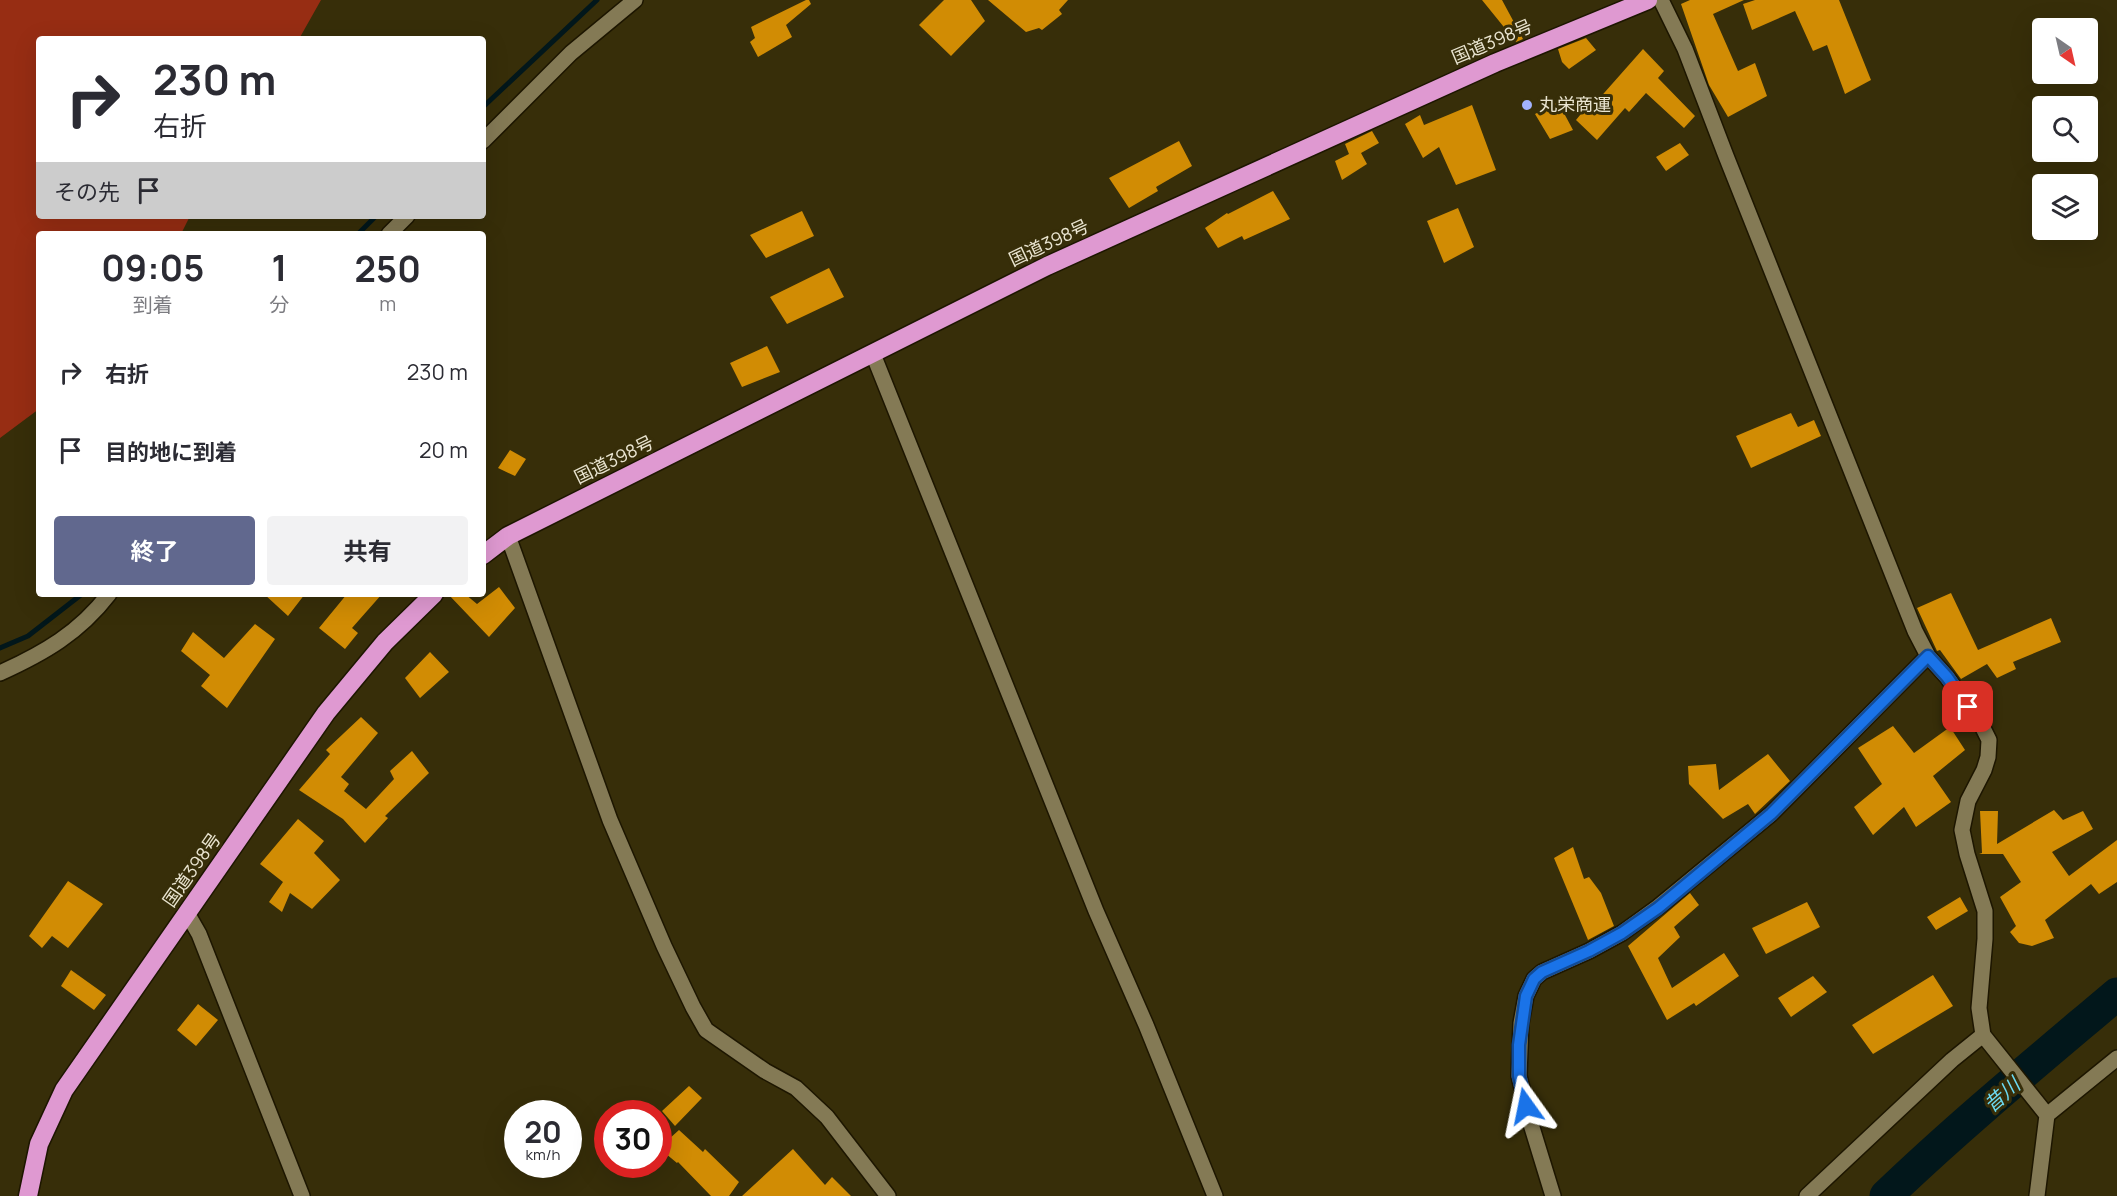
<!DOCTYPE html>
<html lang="ja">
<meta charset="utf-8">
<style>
:root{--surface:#fff;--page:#f2f2f3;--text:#2b2b33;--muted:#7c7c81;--accent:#61688e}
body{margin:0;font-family:Manrope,"Noto Sans JP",sans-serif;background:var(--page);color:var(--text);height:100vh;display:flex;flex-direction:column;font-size:22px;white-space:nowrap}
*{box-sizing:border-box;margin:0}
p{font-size:20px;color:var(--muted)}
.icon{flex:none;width:33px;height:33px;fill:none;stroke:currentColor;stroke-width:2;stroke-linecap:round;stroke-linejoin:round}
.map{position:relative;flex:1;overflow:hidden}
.drawer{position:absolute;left:36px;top:231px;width:450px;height:366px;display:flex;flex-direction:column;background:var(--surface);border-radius:6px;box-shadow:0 6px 24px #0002}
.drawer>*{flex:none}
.guide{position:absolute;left:36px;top:36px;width:450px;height:183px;border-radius:6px;box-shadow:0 6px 24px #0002;background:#fff;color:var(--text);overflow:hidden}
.needle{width:39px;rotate:146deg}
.buttons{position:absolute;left:2032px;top:18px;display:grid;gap:12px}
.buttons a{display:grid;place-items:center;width:66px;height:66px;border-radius:6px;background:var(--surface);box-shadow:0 6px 24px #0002;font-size:30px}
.speed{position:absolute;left:504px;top:1100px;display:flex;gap:12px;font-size:30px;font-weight:700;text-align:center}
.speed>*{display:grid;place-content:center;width:78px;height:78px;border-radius:50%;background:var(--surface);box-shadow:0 6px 24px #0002;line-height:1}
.speed small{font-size:15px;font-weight:400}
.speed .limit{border:9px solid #d22;background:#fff;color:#111}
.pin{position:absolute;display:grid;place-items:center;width:51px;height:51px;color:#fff;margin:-26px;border-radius:12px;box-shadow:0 3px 9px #0006}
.me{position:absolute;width:66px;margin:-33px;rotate:348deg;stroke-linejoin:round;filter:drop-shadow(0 0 4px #0008)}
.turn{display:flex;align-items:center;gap:21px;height:126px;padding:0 18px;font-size:27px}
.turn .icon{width:78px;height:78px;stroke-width:2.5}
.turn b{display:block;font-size:42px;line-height:51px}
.then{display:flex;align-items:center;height:57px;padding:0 18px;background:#0003;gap:12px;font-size:22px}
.eta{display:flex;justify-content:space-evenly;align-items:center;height:102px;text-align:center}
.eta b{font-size:36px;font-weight:700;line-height:42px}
.primary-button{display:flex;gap:12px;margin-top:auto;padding:12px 18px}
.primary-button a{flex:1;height:69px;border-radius:6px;background:var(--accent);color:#fff;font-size:24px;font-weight:700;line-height:69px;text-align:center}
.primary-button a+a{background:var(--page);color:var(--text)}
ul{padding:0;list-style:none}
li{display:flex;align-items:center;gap:18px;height:78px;padding:0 18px}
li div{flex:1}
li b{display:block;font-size:22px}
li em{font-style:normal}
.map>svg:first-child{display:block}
</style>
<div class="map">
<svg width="2117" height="1196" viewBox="0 0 2117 1196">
<rect width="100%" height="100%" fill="#372e09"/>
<path fill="#972d13" d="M 0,0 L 321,0 L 299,39 L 39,39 L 39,216 L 190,216 L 181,234 L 39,234 L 39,409 L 0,438 Z"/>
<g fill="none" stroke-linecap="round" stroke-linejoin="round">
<path stroke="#02171b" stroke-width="5" d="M 483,107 L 597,0
M 358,234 L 376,216
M 0,648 L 28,636 L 82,594"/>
<path stroke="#02171b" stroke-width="33" d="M 1886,1196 C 1960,1125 2039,1060 2117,994"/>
</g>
<path fill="#d18c04" d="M 806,0 L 809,0 L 811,4 L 786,25 L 792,37 L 758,57 L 750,42 L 755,38 L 751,27 Z
M 944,0 L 971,0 L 985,21 L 951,56 L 919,25 Z
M 988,0 L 1068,0 L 1059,10 L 1062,14 L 1042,30 L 1039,28 L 1026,32 Z
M 1482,0 L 1502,0 L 1523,39 L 1516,42 Z
M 1690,0 L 1744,0 L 1713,14 L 1738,71 L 1755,63 L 1767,96 L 1728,117 L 1709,85 L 1681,4 Z
M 1755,0 L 1839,0 L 1871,80 L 1845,94 L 1827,45 L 1813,51 L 1795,11 L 1752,30 L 1743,4 Z
M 1586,38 L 1596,50 L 1569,69 L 1562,62 L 1558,49 Z
M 1643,49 L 1664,71 L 1658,78 L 1695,116 L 1684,128 L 1646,93 L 1629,112 L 1625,108 L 1597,140 L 1576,120 L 1594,98 L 1597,101 Z
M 1558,102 L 1573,130 L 1550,139 L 1535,114 Z
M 1472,105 L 1496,170 L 1456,185 L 1439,147 L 1423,158 L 1405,124 L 1420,115 L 1424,125 Z
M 1372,131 L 1379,143 L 1361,153 L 1367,164 L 1342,180 L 1335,161 L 1349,154 L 1345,144 Z
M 1179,141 L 1192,166 L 1156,187 L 1158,191 L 1129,208 L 1109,178 Z
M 1680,143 L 1689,155 L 1666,171 L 1656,157 Z
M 1273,191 L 1290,219 L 1244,240 L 1242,236 L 1218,248 L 1205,228 L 1227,213 L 1228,214 Z
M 1458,208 L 1474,247 L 1444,263 L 1427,221 Z
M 802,211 L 814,236 L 766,258 L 750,235 Z
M 829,268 L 844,297 L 787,324 L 770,297 Z
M 767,346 L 780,372 L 742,387 L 730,363 Z
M 1791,413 L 1798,427 L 1814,420 L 1821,436 L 1751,468 L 1736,436 Z
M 510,450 L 526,459 L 515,476 L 498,468 Z
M 499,587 L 515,608 L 489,637 L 448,594 L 465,594 L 477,604 Z
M 1951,593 L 1978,650 L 2051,618 L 2061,642 L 2013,662 L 2016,669 L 1997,678 L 1987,664 L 1961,679 L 1940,650 L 1937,651 L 1917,608 Z
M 264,594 L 305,594 L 288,616 Z
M 347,594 L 382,594 L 352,628 L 358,633 L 345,649 L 319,628 Z
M 255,624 L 275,639 L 227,708 L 201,686 L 210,675 L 181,651 L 193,632 L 224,658 Z
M 430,652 L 449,672 L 420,698 L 405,678 Z
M 361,717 L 378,733 L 341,777 L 349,784 L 344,791 L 366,809 L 394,779 L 390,771 L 412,751 L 429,773 L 385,816 L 388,818 L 365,843 L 343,819 L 299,790 L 330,754 L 326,750 Z
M 1893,726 L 1914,753 L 1950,727 L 1965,750 L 1933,776 L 1951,802 L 1916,827 L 1904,807 L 1873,835 L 1854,807 L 1882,784 L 1858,748 Z
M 1768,754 L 1790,781 L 1755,814 L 1748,804 L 1723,819 L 1689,784 L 1688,766 L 1716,764 L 1719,790 Z
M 2054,810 L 2063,820 L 2083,811 L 2093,829 L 2052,852 L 2069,876 L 2117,840 L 2117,882 L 2099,894 L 2091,884 L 2045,920 L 2054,938 L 2032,946 L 2019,943 L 2010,932 L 2016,926 L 2000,897 L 2021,882 L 2003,854 L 1979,854 L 1982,853 L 1980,811 L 1998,811 L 1997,844 Z
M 298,819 L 324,841 L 314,853 L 340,880 L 312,909 L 290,893 L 282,912 L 269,902 L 283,882 L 260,864 Z
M 1573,847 L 1584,879 L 1589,877 L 1601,893 L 1614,926 L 1588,940 L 1554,858 Z
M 68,881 L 103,904 L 68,948 L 52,936 L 42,948 L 29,936 Z
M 1690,893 L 1699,905 L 1674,927 L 1680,937 L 1658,958 L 1672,988 L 1724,953 L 1739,976 L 1696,1006 L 1694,1003 L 1667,1020 L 1628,946 Z
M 1960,897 L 1968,911 L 1936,930 L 1927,917 Z
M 1807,902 L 1820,927 L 1766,954 L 1752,928 Z
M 71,970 L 106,995 L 94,1010 L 61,986 Z
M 1933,975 L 1953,1006 L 1873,1054 L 1852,1025 Z
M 1813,976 L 1827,992 L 1791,1017 L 1778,998 Z
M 198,1004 L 218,1020 L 196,1046 L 177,1030 Z
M 689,1086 L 702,1098 L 675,1126 L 662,1111 Z
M 679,1130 L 703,1152 L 705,1149 L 739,1182 L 729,1196 L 711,1196 L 678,1162 L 677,1163 L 659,1148 Z
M 793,1149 L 825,1185 L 832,1177 L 851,1196 L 742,1196 Z"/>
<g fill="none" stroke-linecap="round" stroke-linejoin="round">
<defs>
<path id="minor" d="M 1661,0 L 1685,49 L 1726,156 L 1915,631 L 1928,656 L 1947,677 L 1982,726 L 1989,740 L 1988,757 L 1984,770 L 1968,801 L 1962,830 L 1967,854 L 1985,911 L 1985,939 L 1979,1008 L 1983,1035 L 2047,1115
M 483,141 L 571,53 L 635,0
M 389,234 L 407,216
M 873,354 L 1096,911 L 1146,1025 L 1215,1196
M 508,536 L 610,820 L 664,946 L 693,1007 L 706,1030 L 765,1071 L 796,1088 L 827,1117 L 888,1196
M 0,673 C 44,653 79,633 109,594
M 187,913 L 199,934 L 302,1196
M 1553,1196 L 1530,1121 L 1519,1076 L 1521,1023 L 1526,996 L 1534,979 L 1542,972 L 1589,951 L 1622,933 L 1658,907 L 1771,814 L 1928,656
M 1807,1196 L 1952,1060 L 1983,1035
M 2037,1196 L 2047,1115 L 2117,1058"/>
<path id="highway" d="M 483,555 L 508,536 L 1047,266 L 1495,63 L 1648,0
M 28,1196 L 39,1144 L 64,1090 L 326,713 L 385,642 L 434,594"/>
</defs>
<use href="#minor" stroke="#1d1600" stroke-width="18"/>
<use href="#highway" stroke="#1d1600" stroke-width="21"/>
<use href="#minor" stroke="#847a55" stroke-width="15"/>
<use href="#highway" stroke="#df99d1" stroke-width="18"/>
</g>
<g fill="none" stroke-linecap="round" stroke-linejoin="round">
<defs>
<path id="route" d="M 1526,1106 L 1519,1076 L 1519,1045 L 1526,996 L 1534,979 L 1542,972 L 1589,951 L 1622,933 L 1658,908 L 1771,814 L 1928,656 L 1947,677 L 1968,707"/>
</defs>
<use href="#route" stroke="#114b97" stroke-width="15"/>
<use href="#route" stroke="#1a73e8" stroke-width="10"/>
</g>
<circle fill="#a2b2fd" stroke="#372e09" stroke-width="2" cx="1527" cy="105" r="6"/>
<g text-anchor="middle" stroke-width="6" stroke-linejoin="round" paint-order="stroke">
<g font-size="18" fill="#eae5d1" stroke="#372e09">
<text transform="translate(1492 42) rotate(-23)" y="6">国道398号</text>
<text transform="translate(1049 243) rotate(-25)" y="6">国道398号</text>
<text transform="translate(614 460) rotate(-26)" y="6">国道398号</text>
<text transform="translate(192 870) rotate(-55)" y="6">国道398号</text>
</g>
<g font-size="18" fill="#eae5d1" stroke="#372e09" text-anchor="start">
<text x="1539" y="111">丸栄商運</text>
</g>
<g font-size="20" font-style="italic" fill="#6cdaf2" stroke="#372e09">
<text transform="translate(2002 1095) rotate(-41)" y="7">昔川</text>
</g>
</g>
</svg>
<div class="buttons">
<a><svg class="needle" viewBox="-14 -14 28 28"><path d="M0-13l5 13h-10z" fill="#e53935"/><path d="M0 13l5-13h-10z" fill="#7c7c81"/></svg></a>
<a><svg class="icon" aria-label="search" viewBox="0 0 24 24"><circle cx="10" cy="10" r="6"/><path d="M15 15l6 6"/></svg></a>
<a><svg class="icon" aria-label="layers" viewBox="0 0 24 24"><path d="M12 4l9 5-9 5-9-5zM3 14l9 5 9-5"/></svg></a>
</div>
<div class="speed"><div>20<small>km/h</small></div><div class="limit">30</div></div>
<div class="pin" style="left:1968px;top:707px;background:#d93025"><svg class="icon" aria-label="arrive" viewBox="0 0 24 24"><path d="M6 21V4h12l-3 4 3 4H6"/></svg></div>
<svg class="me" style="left:1526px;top:1106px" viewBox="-20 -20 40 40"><path d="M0-17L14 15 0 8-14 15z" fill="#1a73e8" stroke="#fff" stroke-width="4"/></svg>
<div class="guide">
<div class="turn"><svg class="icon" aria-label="right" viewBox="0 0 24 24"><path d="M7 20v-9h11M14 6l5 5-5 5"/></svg><div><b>230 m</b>右折</div></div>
<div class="then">その先<svg class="icon" aria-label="arrive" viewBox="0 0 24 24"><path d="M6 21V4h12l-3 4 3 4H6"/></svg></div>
</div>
<section class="drawer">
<div class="eta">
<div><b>09:05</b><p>到着</p></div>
<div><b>1</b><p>分</p></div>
<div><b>250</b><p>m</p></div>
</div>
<ul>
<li><svg class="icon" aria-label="right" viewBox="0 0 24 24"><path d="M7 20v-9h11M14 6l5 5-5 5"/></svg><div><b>右折</b></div><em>230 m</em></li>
<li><svg class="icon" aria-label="arrive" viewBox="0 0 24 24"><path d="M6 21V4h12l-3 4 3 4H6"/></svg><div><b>目的地に到着</b></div><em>20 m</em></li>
</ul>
<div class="primary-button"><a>終了</a><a>共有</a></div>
</section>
</div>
